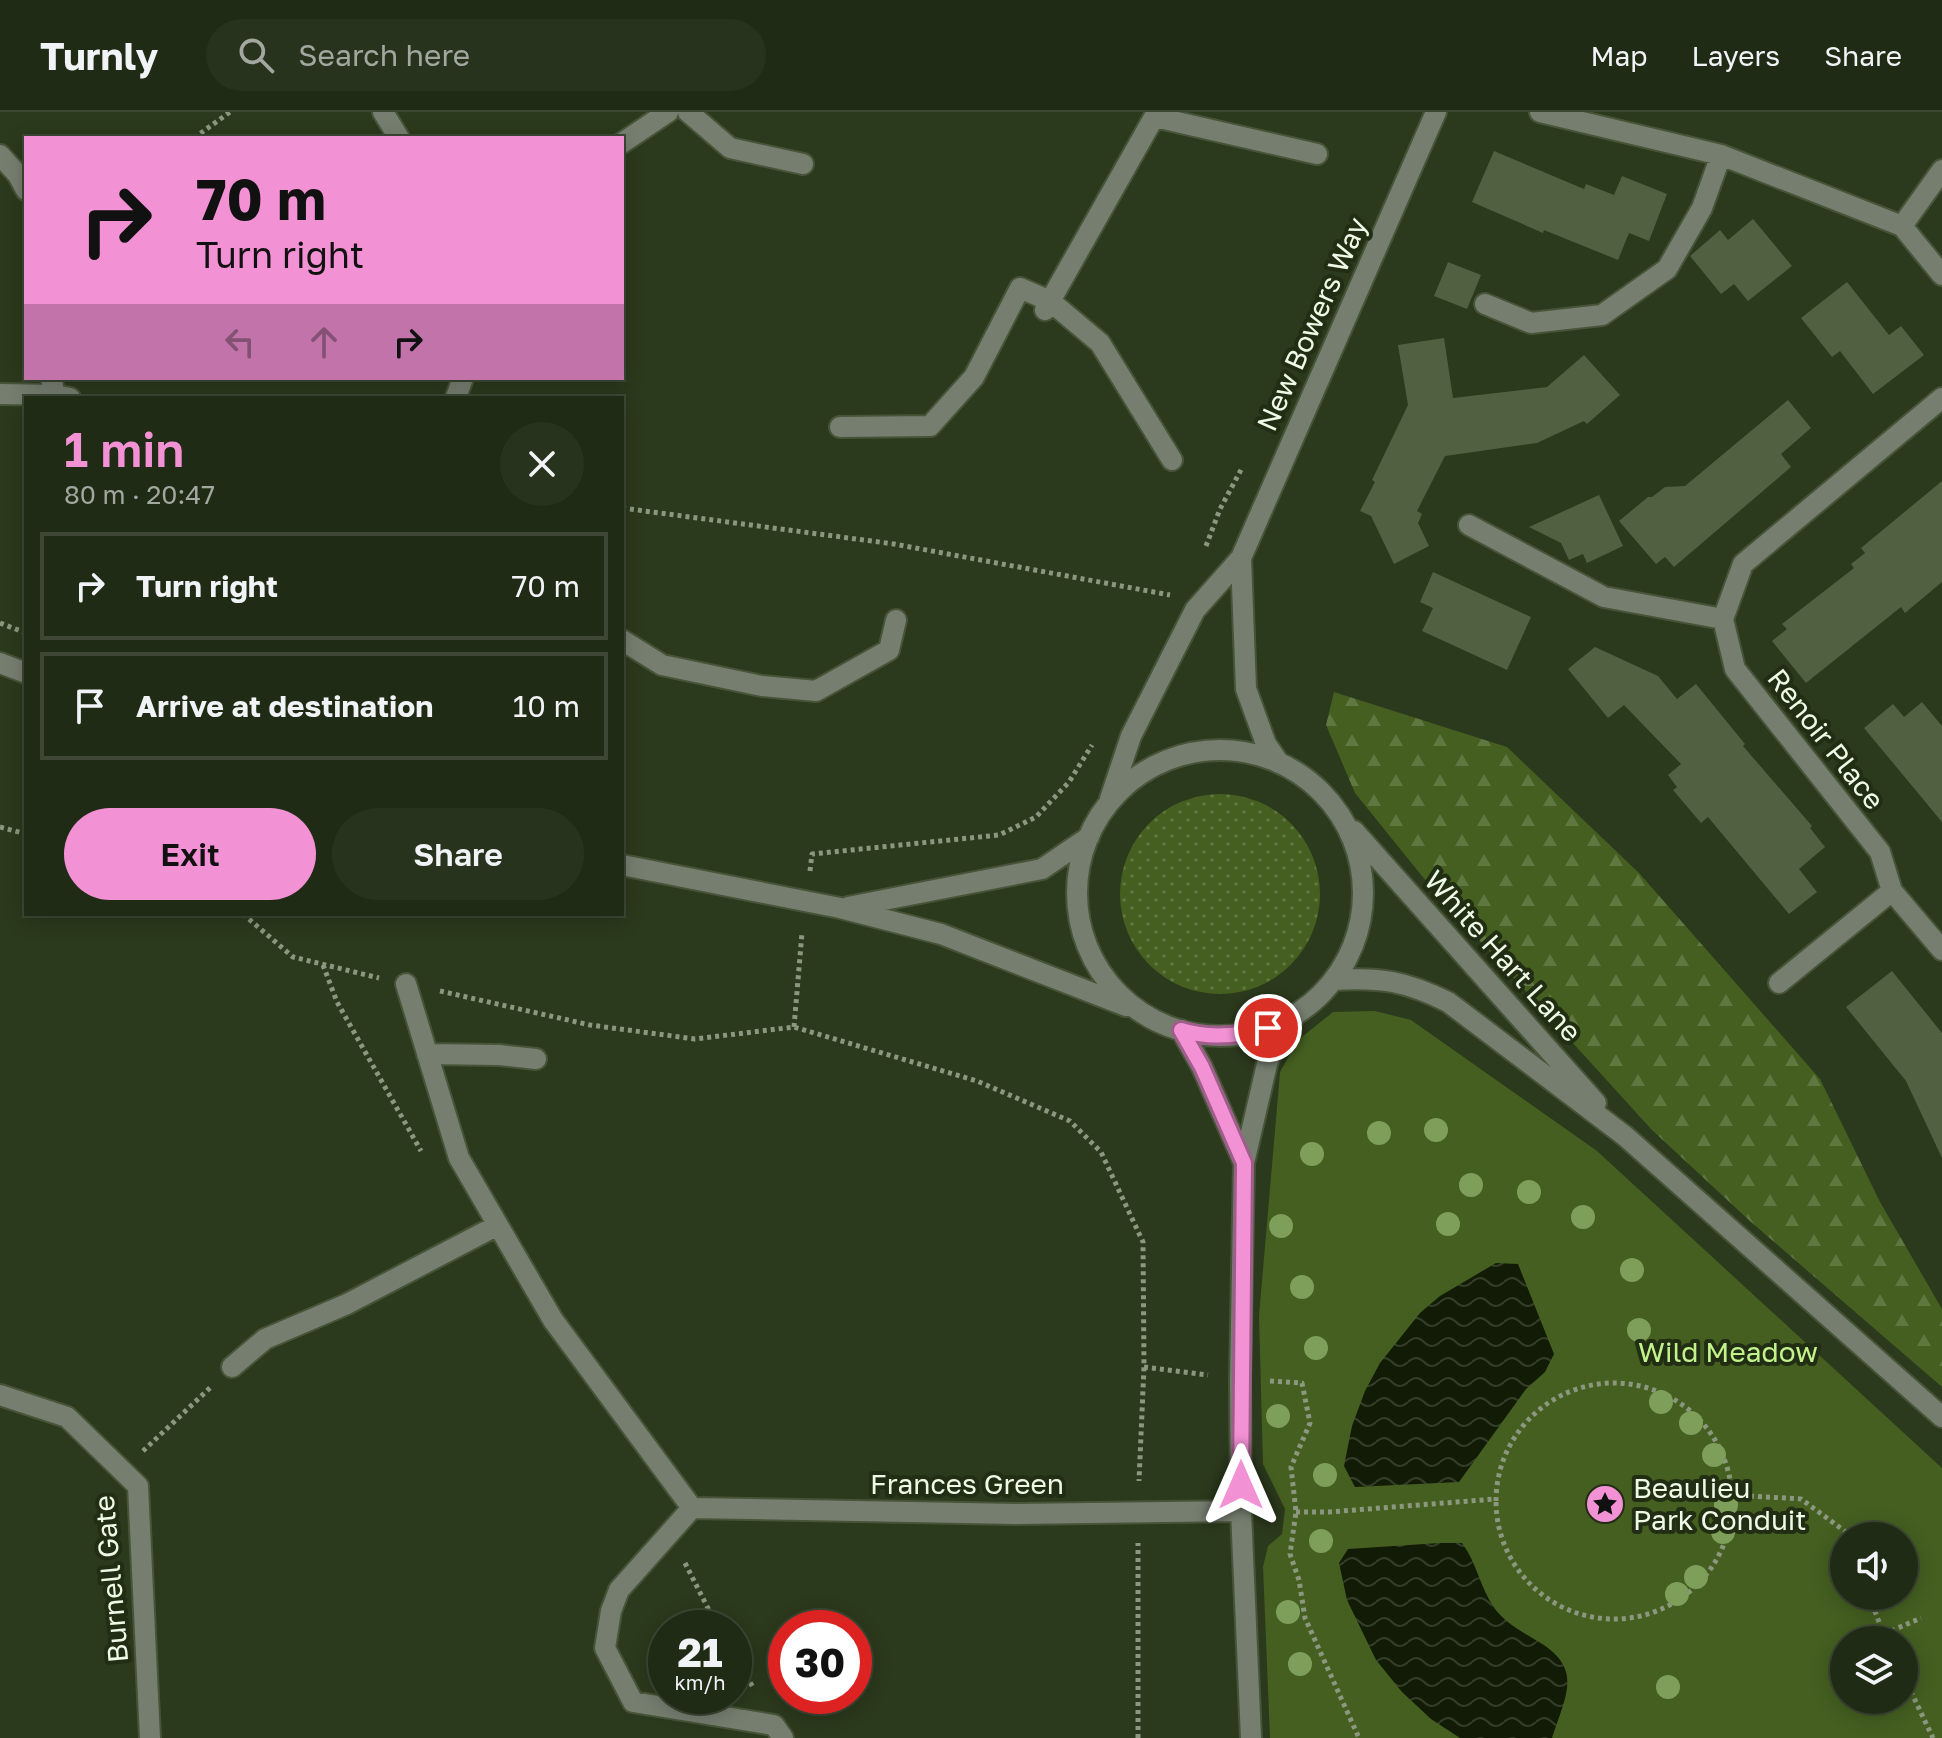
<!DOCTYPE html>
<meta charset="utf-8">
<style>
:root{--surface:#202b15;--page:#28331e;--text:#f1f3f6;--muted:#a2a7a0;--line:#3d4734;--accent:#f391d5}
body{margin:0;font-family:"Golos Text",sans-serif;background:var(--page);color:var(--text);height:100vh;display:flex;flex-direction:column;font-size:30px;white-space:nowrap}
*{box-sizing:border-box;margin:0}
p{font-size:26px;color:var(--muted)}
.icon{flex:none;width:44px;height:44px;fill:none;stroke:currentColor;stroke-width:2;stroke-linecap:round;stroke-linejoin:round}
.map{position:relative;flex:1;overflow:hidden}
.details{position:absolute;left:24px;top:284px;width:600px;height:520px;display:flex;flex-direction:column;background:var(--surface);border-radius:0px;box-shadow:0 4px 20px #0003,0 0 0 2px var(--line)}
.details>*{flex:none}
.hud{position:absolute;left:24px;top:24px;width:600px;height:244px;border-radius:0px;box-shadow:0 4px 20px #0003,0 0 0 2px var(--line);background:#f391d5;color:#111;overflow:hidden}
.buttons{position:absolute;left:1830px;top:1410px;display:grid;gap:16px}
.buttons a{display:grid;place-items:center;width:88px;height:88px;border-radius:50%;background:var(--surface);box-shadow:0 4px 20px #0003,0 0 0 2px var(--line);font-size:40px}
.speed{position:absolute;left:648px;top:1498px;display:flex;gap:16px;font-size:40px;font-weight:700;text-align:center}
.speed>*{display:grid;place-content:center;width:104px;height:104px;border-radius:50%;background:var(--surface);box-shadow:0 4px 20px #0003,0 0 0 2px var(--line);line-height:1}
.speed small{font-size:20px;font-weight:400}
.speed .limit{border:12px solid #d22;background:#fff;color:#111}
.pin{position:absolute;display:grid;place-items:center;width:68px;height:68px;color:#fff;margin:-34px;border:4px solid #fff;border-radius:50%;box-shadow:0 2px 8px #0007}
.me{position:absolute;width:88px;margin:-44px;rotate:0deg;stroke-linejoin:round;filter:drop-shadow(0 0 6px #0008)}
.turn{display:flex;align-items:center;gap:28px;height:168px;padding:0 40px;font-size:36px}
.turn .icon{width:104px;height:104px;stroke-width:2.5}
.turn b{display:block;font-size:56px;line-height:68px}
.lanes{display:flex;align-items:center;height:76px;padding:0 40px;background:#0003;justify-content:center;gap:40px;direction:ltr}
.lanes .off{opacity:.35}
.round{display:grid;place-items:center;flex:none;width:84px;height:84px;border-radius:42px;background:var(--page)}
.summary{display:flex;align-items:center;justify-content:space-between;height:136px;padding:0 40px}
h1{font-size:48px;font-weight:600;line-height:60px;color:var(--accent)}
.button{display:flex;gap:16px;margin-top:auto;padding:16px 40px}
.button a{flex:1;height:92px;border-radius:48px;background:var(--accent);color:#111;font-size:32px;font-weight:600;line-height:92px;text-align:center}
.button a+a{background:var(--page);color:var(--text)}
ul{padding:0;list-style:none}
li{display:flex;align-items:center;gap:24px;height:108px;margin:0 16px 12px;padding:0 24px;border:4px solid var(--line);border-radius:0px}
li div{flex:1}
li b{display:block;font-size:30px}
li em{font-style:normal}
header{display:flex;align-items:center;gap:48px;box-sizing:border-box;height:112px;padding:0 40px;background:var(--surface);border-bottom:2px solid var(--line)}
header strong{font-size:38px}
nav{display:flex;gap:44px;margin-inline-start:auto;font-size:28px}
.search{width:560px;height:72px;background:var(--page);display:flex;align-items:center;gap:20px;box-sizing:border-box;padding:0 28px;border-radius:44px;color:var(--muted);font-size:30px}
.map>svg:first-child{display:block}
</style>
<header>
<strong>Turnly</strong>
<div class="search"><svg class="icon" aria-label="search" viewBox="0 0 24 24"><circle cx="10" cy="10" r="6"/><path d="M15 15l6 6"/></svg>Search here</div>
<nav><a>Map</a><a>Layers</a><a>Share</a></nav>
</header>
<div class="map">
<svg width="1942" height="1626" viewBox="0 0 1942 1626">
<defs>
<pattern id="grass-dots" width="8" height="8" patternUnits="userSpaceOnUse" patternTransform="scale(2)"><rect width="8" height="8" fill="#445f20"/><path d="M2 2h.1M6 6h.1" fill="none" stroke="#5f7740" stroke-width="1.8" stroke-linecap="round"/></pattern>
<pattern id="forest-firs" width="22" height="20" patternUnits="userSpaceOnUse" patternTransform="scale(2)"><rect width="22" height="20" fill="#445f20"/><path d="M5 1l3.5 6h-7zM16 11l3.5 6h-7z" fill="#5f7740"/></pattern>
<pattern id="water-waves" width="16" height="10" patternUnits="userSpaceOnUse" patternTransform="scale(2)"><rect width="16" height="10" fill="#111b05"/><path d="M0 5q4-4 8 0t8 0" fill="none" stroke="#343d29"/></pattern>
</defs>
<rect width="100%" height="100%" fill="#2b391c"/>
<path fill="url(#grass-dots)" d="M1120 782a100 100 0 1 1 200 0a100 100 0 1 1-200 0Z"/>
<path fill="url(#forest-firs)" d="M 1334,580 L 1507,635 L 1639,761 L 1820,967 L 1880,1090 L 1942,1197 L 1942,1275 L 1751,1110 L 1652,1018 L 1430,774 L 1355,681 L 1326,613 Z"/>
<path fill="#445f20" fill-rule="evenodd" d="M 1375,899 L 1411,908 L 1597,1039 L 1942,1356 L 1942,1626 L 1270,1626 L 1263,1455 L 1268,1434 L 1282,1422 L 1285,1397 L 1263,1352 L 1259,1204 L 1280,960 L 1298,928 L 1333,900 ZM 1844,1424 L 1904,1424 L 1904,1484 L 1844,1484 ZM 1844,1528 L 1904,1528 L 1904,1588 L 1844,1588 Z"/>
<path fill="url(#water-waves)" d="M 1496,1151 L 1518,1152 L 1554,1242 L 1545,1260 L 1526,1277 L 1459,1370 L 1355,1375 L 1344,1354 L 1352,1314 L 1365,1279 L 1380,1251 L 1420,1201 L 1440,1184 Z
M 1440,1431 L 1462,1431 C 1477,1451 1480,1476 1495,1497 C 1504,1509 1520,1519 1534,1527 C 1584,1555 1567,1580 1552,1626 L 1460,1626 L 1431,1607 L 1402,1580 L 1376,1548 L 1347,1488 L 1339,1451 L 1348,1437 Z"/>
<path fill="#526042" d="M 1494,39 L 1584,77 L 1586,72 L 1614,83 L 1622,64 L 1667,82 L 1649,129 L 1629,121 L 1618,148 L 1544,118 L 1543,121 L 1472,90 Z
M 1753,107 L 1792,154 L 1748,189 L 1734,172 L 1721,182 L 1690,144 L 1720,118 L 1728,128 Z
M 1448,150 L 1481,163 L 1467,197 L 1434,184 Z
M 1847,170 L 1889,223 L 1901,214 L 1924,243 L 1873,282 L 1840,239 L 1832,245 L 1801,206 Z
M 1444,226 L 1453,286 L 1547,275 L 1584,243 L 1620,283 L 1587,312 L 1584,309 L 1537,331 L 1445,344 L 1417,399 L 1422,402 L 1418,411 L 1429,434 L 1394,452 L 1371,404 L 1360,399 L 1375,370 L 1372,368 L 1408,293 L 1398,233 Z
M 1788,288 L 1811,316 L 1781,342 L 1791,355 L 1674,455 L 1665,445 L 1656,452 L 1619,409 L 1648,385 L 1652,385 L 1665,375 L 1685,374 Z
M 1942,369 L 1942,470 L 1905,501 L 1901,495 L 1806,571 L 1772,529 L 1787,517 L 1782,512 L 1854,456 L 1851,452 L 1865,441 L 1861,436 Z
M 1599,383 L 1623,434 L 1587,451 L 1583,442 L 1569,448 L 1561,431 L 1529,415 Z
M 1433,460 L 1531,505 L 1507,558 L 1422,519 L 1433,496 L 1420,490 Z
M 1595,535 L 1658,564 L 1677,587 L 1696,572 L 1745,632 L 1743,634 L 1812,714 L 1810,716 L 1825,735 L 1799,757 L 1817,780 L 1789,802 L 1708,705 L 1701,711 L 1673,678 L 1677,675 L 1668,663 L 1681,652 L 1624,593 L 1608,606 L 1568,557 Z
M 1922,590 L 1942,614 L 1942,710 L 1864,616 L 1893,592 L 1904,605 Z
M 1892,859 L 1942,921 L 1942,1046 L 1906,969 L 1846,895 Z"/>
<g fill="none" stroke-linecap="round" stroke-linejoin="round">
<defs>
<path id="minor" d="M 383,0 L 399,26
M 688,0 L 730,36 L 803,52
M 1540,0 L 1721,43 L 1902,114 L 1942,163
M 1155,5 L 1317,42
M 622,31 L 668,0
M 0,43 L 18,63 L 26,78
M 1902,114 L 1942,58
M 1485,192 L 1531,211 L 1602,203 L 1667,157 L 1702,96 L 1721,43
M 1045,198 L 1157,0
M 51,266 L 55,283 L 70,286
M 0,282 L 55,283
M 456,285 L 463,266
M 1942,286 L 1743,452 L 1723,507 L 1735,557 L 1880,740 L 1892,779 L 1942,838
M 840,315 L 930,314 L 974,265 L 1020,176 L 1050,189 L 1100,231 L 1172,348
M 1469,413 L 1604,485 L 1723,507
M 1241,446 L 1246,577 L 1266,632 L 1279,651
M 622,528 L 662,553 L 762,574 L 816,579 L 889,538 L 896,508
M 0,551 L 26,561
M1077 781a143 143 0 1 1 286 0a143 143 0 1 1-286 0Z
M 1110,687 L 1131,624 L 1195,498 L 1241,446 L 1436,0
M 1354,719 L 1596,991
M 622,753 L 840,796 L 941,822 L 1126,894
M 848,795 L 1042,757 L 1089,725
M 1334,868 C 1381,865 1405,869 1448,890 L 1625,1024 L 1942,1305
M 1779,871 L 1892,779
M 406,872 L 459,1046 L 553,1208 L 692,1396
M 1181,918 L 1202,955 L 1244,1051
M 427,942 L 499,943 L 536,947
M 232,1255 L 265,1227 L 347,1192 L 498,1113
M 0,1283 L 67,1305 L 138,1374 L 150,1626
M 783,1626 L 774,1613 L 633,1590 L 605,1536 L 611,1499 L 619,1478 L 692,1396 L 1016,1402 L 1241,1399
M 1251,1626 L 1241,1399 L 1240,1267 L 1244,1051 L 1267,952 L 1275,931 L 1294,905"/>
</defs>
<use href="#minor" stroke="#475438" stroke-width="24"/>
<path stroke="#8b977f" stroke-width="5" stroke-dasharray="4 4" stroke-linecap="butt" d="M 194,26 L 230,0
M 622,396 L 894,432 L 1170,483
M 1206,434 L 1220,397 L 1242,356
M 0,511 L 26,521
M 0,715 L 26,722
M 810,759 L 812,742 L 999,723 L 1036,705 L 1069,670 L 1092,633
M 243,802 L 293,845 L 379,866
M 323,853 L 337,890 L 421,1039
M 440,879 L 590,913 L 695,927 L 794,915 L 977,969 L 1070,1009 L 1101,1040 L 1143,1130 L 1144,1255 L 1139,1369
M 794,915 L 802,821
M 1144,1255 L 1208,1263
M 1270,1269 L 1302,1271 L 1310,1311 L 1291,1355 L 1296,1400 L 1290,1442 L 1299,1468 L 1305,1506 L 1359,1626
M1496 1389a118 118 0 1 1 236 0a118 118 0 1 1-236 0Z
M 143,1339 L 212,1274
M 1734,1383 L 1801,1387 L 1846,1420 L 1847,1424
M 1296,1400 L 1329,1400 L 1495,1387
M 685,1451 L 718,1516
M 1869,1484 L 1886,1528
M 1884,1522 L 1921,1506
M 734,1543 L 754,1577
M 1904,1565 L 1933,1626
M 1138,1626 L 1138,1431"/>
<use href="#minor" stroke="#767e70" stroke-width="20"/>
</g>
<g fill="#7e9f5a">
<circle cx="1436" cy="1018" r="12"/>
<circle cx="1379" cy="1021" r="12"/>
<circle cx="1312" cy="1042" r="12"/>
<circle cx="1471" cy="1073" r="12"/>
<circle cx="1529" cy="1080" r="12"/>
<circle cx="1583" cy="1105" r="12"/>
<circle cx="1448" cy="1112" r="12"/>
<circle cx="1281" cy="1114" r="12"/>
<circle cx="1632" cy="1158" r="12"/>
<circle cx="1302" cy="1175" r="12"/>
<circle cx="1639" cy="1218" r="12"/>
<circle cx="1316" cy="1236" r="12"/>
<circle cx="1661" cy="1290" r="12"/>
<circle cx="1278" cy="1304" r="12"/>
<circle cx="1691" cy="1311" r="12"/>
<circle cx="1714" cy="1343" r="12"/>
<circle cx="1325" cy="1363" r="12"/>
<circle cx="1726" cy="1393" r="12"/>
<circle cx="1723" cy="1420" r="12"/>
<circle cx="1321" cy="1429" r="12"/>
<circle cx="1696" cy="1465" r="12"/>
<circle cx="1677" cy="1482" r="12"/>
<circle cx="1288" cy="1500" r="12"/>
<circle cx="1300" cy="1552" r="12"/>
<circle cx="1668" cy="1575" r="12"/>
</g>
<g fill="none" stroke-linecap="round" stroke-linejoin="round">
<defs>
<path id="route" d="M 1241,1373 L 1244,1051 L 1202,955 L 1181,918 C 1209,927 1239,924 1268,916"/>
</defs>
<use href="#route" stroke="#9e5e8a" stroke-width="20"/>
<use href="#route" stroke="#f391d5" stroke-width="14"/>
</g>
<defs>
<symbol id="sight-disc" viewBox="-11 -11 22 22"><circle r="9.5" fill="#f391d5" stroke="#222e13"/><path d="M0-6L1.8-2.2L6-1.7L2.9 1.2L3.7 5.4L0 3.3L-3.7 5.4L-2.9 1.2L-6-1.7L-1.8-2.2Z" fill="#111"/></symbol>
</defs>
<g fill-rule="evenodd">
<use href="#sight-disc" x="1583" y="1370" width="44" height="44"/>
</g>
<g text-anchor="middle" stroke-width="8" stroke-linejoin="round" paint-order="stroke">
<g font-size="28" fill="#f0f9e7" stroke="#222e13">
<text transform="translate(1312 212) rotate(-66)" y="10">New Bowers Way</text>
<text transform="translate(1826 627) rotate(52)" y="10">Renoir Place</text>
<text transform="translate(1503 844) rotate(48)" y="10">White Hart Lane</text>
<text x="967" y="1382">Frances Green</text>
<text transform="translate(111 1467) rotate(-95)" y="10">Burnell Gate</text>
</g>
<g font-size="28" fill="#c1f28c" stroke="#222e13">
<text x="1728" y="1250">Wild Meadow</text>
</g>
<g font-size="28" fill="#f0f9e7" stroke="#222e13" text-anchor="start">
<text x="1633" y="1386">Beaulieu<tspan x="1633" dy="32">Park Conduit</tspan></text>
</g>
</g>
</svg>
<div class="buttons">
<a><svg class="icon" aria-label="sound" viewBox="0 0 24 24"><path d="M4 9h4l5-4v14l-5-4H4zM17 9q2 3 0 6"/></svg></a>
<a><svg class="icon" aria-label="layers" viewBox="0 0 24 24"><path d="M12 4l9 5-9 5-9-5zM3 14l9 5 9-5"/></svg></a>
</div>
<div class="speed"><div>21<small>km/h</small></div><div class="limit">30</div></div>
<div class="pin" style="left:1268px;top:916px;background:#d93025"><svg class="icon" aria-label="arrive" viewBox="0 0 24 24"><path d="M6 21V4h12l-3 4 3 4H6"/></svg></div>
<svg class="me" style="left:1241px;top:1373px" viewBox="-20 -20 40 40"><path d="M0-17L14 15 0 8-14 15z" fill="#f391d5" stroke="#fff" stroke-width="4"/></svg>
<div class="hud">
<div class="turn"><svg class="icon" aria-label="right" viewBox="0 0 24 24"><path d="M7 20v-9h11M14 6l5 5-5 5"/></svg><div><b>70 m</b>Turn right</div></div>
<div class="lanes"><svg class="icon off" aria-label="left" viewBox="0 0 24 24"><path d="M17 20v-9H6M10 6l-5 5 5 5"/></svg><svg class="icon off" aria-label="ahead" viewBox="0 0 24 24"><path d="M12 20V5M6 11l6-6 6 6"/></svg><svg class="icon" aria-label="right" viewBox="0 0 24 24"><path d="M7 20v-9h11M14 6l5 5-5 5"/></svg></div>
</div>
<section class="details">
<div class="summary"><div><h1>1 min</h1><p>80 m · 20:47</p></div><a class="round"><svg class="icon" aria-label="close" viewBox="0 0 24 24"><path d="M6 6l12 12M18 6L6 18"/></svg></a></div>
<ul>
<li><svg class="icon" aria-label="right" viewBox="0 0 24 24"><path d="M7 20v-9h11M14 6l5 5-5 5"/></svg><div><b>Turn right</b></div><em>70 m</em></li>
<li><svg class="icon" aria-label="arrive" viewBox="0 0 24 24"><path d="M6 21V4h12l-3 4 3 4H6"/></svg><div><b>Arrive at destination</b></div><em>10 m</em></li>
</ul>
<div class="button"><a>Exit</a><a>Share</a></div>
</section>
</div>
